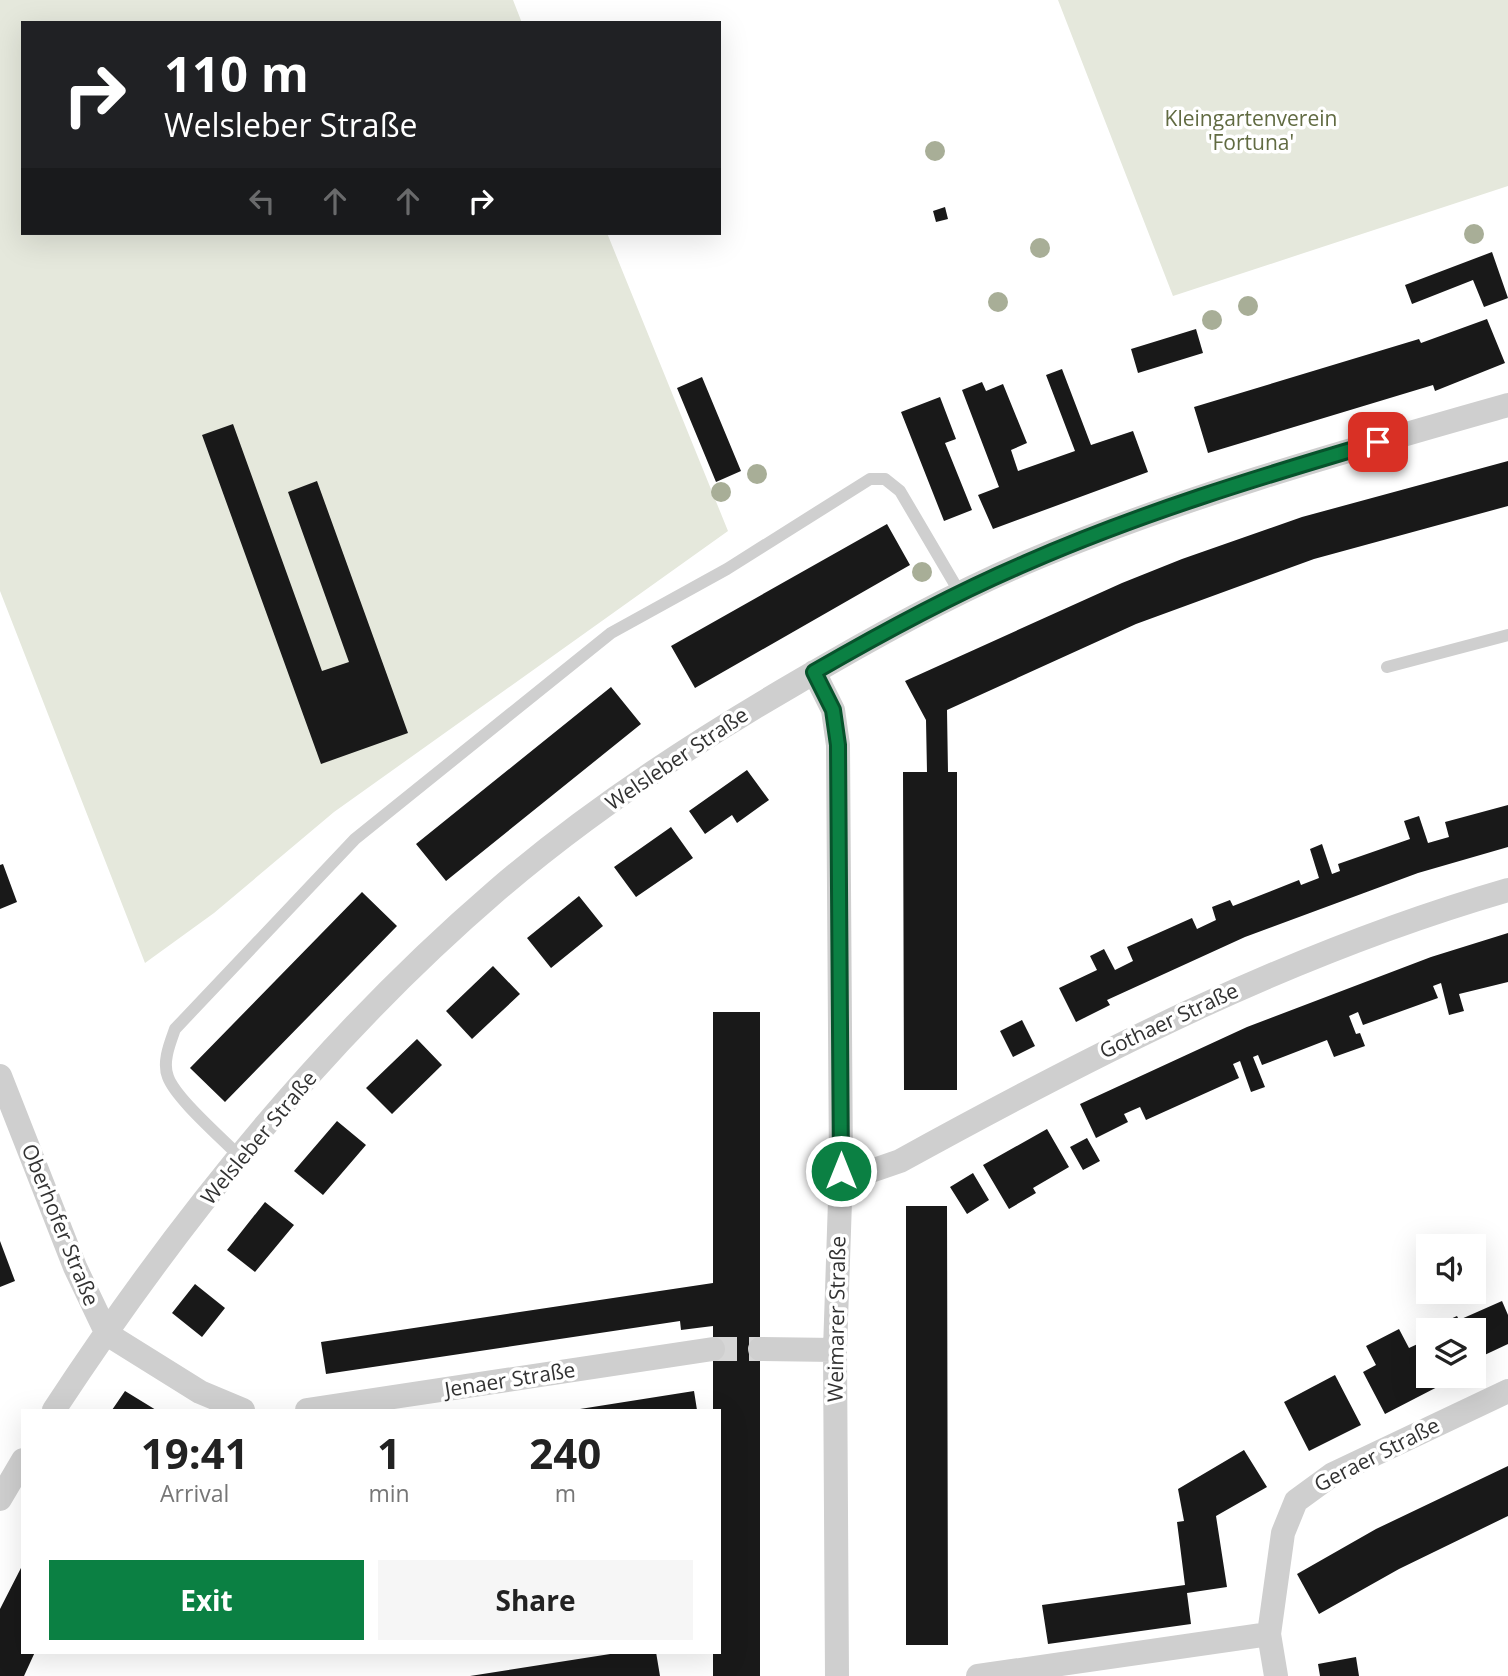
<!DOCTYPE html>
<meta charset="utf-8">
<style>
:root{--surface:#fff;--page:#f6f6f6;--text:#222;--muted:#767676;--accent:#0b8043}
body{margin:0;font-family:"Open Sans",sans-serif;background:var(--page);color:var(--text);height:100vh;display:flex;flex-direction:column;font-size:26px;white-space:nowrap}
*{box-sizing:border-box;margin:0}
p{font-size:23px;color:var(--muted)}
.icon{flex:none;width:38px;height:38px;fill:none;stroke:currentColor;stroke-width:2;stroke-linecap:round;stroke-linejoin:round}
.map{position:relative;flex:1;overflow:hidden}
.drawer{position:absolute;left:21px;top:1409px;width:700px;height:245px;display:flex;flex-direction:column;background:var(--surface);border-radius:0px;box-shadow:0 7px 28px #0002}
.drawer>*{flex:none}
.banner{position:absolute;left:21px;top:21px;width:700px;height:214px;border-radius:0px;box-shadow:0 7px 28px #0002;background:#202124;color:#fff;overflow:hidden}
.buttons{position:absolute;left:1416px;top:1234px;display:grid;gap:14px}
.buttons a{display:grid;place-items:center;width:70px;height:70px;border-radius:0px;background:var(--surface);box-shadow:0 7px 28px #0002;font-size:35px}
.pin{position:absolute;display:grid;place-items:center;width:60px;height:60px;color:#fff;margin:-30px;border-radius:14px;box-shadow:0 4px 10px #0006}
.me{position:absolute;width:77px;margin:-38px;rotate:0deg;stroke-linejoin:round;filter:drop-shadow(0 0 5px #0008)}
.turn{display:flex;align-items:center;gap:24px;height:147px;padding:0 28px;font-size:32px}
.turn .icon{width:91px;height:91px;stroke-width:2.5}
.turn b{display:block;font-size:49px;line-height:60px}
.lanes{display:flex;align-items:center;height:66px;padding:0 28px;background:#0003;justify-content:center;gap:35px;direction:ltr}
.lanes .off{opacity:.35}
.eta{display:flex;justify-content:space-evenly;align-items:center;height:119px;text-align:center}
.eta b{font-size:42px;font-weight:700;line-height:49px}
.primary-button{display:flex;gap:14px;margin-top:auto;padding:14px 28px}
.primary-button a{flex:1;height:80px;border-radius:0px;background:var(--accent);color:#fff;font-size:28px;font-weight:700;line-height:80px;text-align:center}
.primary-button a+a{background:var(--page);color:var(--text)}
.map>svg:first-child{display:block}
</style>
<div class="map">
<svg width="1508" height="1676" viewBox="0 0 1508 1676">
<rect width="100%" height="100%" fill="#fff"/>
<path fill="#e5e8dc" d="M 0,0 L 513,0 L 522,23 L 23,23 L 23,233 L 607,233 L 728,531 L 334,812 L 214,913 L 145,963 L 0,591 Z
M 1058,0 L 1508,0 L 1508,186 L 1173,296 Z"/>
<path fill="#191919" d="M 945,207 L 948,219 L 936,222 L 933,211 Z
M 1492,252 L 1508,298 L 1484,307 L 1473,280 L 1412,304 L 1405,285 Z
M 1487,319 L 1505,363 L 1435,391 L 1433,385 L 1208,453 L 1194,407 L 1419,339 L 1421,343 Z
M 1196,329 L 1203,353 L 1138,373 L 1131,349 Z
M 1062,369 L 1091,445 L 1133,431 L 1148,472 L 993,529 L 978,495 L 999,487 L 962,390 L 982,382 L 986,391 L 1003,384 L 1027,443 L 1011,450 L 1018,471 L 1075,451 L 1046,375 Z
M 702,377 L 741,471 L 716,482 L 677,388 Z
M 940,397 L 956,439 L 945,443 L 972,510 L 944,521 L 901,412 Z
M 233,424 L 322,671 L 349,662 L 288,492 L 317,481 L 408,733 L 321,764 L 202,435 Z
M 1508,461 L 1508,506 L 1314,559 L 1136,624 L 947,710 L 948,772 L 957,772 L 957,1090 L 904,1090 L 903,772 L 927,772 L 926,720 L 905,681 L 1122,583 L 1182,559 L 1302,517 Z
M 887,524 L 910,565 L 695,688 L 671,646 Z
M 611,687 L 641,724 L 446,881 L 416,844 Z
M 747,770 L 769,800 L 737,823 L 732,815 L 705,834 L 689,811 Z
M 1508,805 L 1508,847 L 1418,873 L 1245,937 L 1107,1000 L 1110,1005 L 1076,1022 L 1059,988 L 1097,970 L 1090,956 L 1104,949 L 1115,970 L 1133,961 L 1127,947 L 1192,918 L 1197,929 L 1216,920 L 1212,907 L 1230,900 L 1233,906 L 1299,880 L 1301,885 L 1319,878 L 1310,849 L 1322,844 L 1332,874 L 1340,871 L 1338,864 L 1410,839 L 1404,821 L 1419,816 L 1428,843 L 1449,837 L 1445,822 Z
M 671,827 L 693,858 L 636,897 L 614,867 Z
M 3,864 L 17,902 L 0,909 L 0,865 Z
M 362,892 L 397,926 L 225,1102 L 190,1068 Z
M 579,896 L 603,926 L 551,968 L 527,938 Z
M 1508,933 L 1508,982 L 1459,994 L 1464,1011 L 1449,1015 L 1441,983 L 1433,986 L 1438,998 L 1424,1003 L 1363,1025 L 1358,1012 L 1349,1016 L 1356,1034 L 1360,1033 L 1365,1046 L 1334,1057 L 1327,1040 L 1262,1065 L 1258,1055 L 1253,1057 L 1265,1087 L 1251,1092 L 1240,1061 L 1233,1064 L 1239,1078 L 1146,1120 L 1140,1107 L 1124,1114 L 1128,1122 L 1096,1138 L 1080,1104 L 1247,1027 L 1431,957 Z
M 493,966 L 520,994 L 472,1039 L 446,1011 Z
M 713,1012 L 760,1012 L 760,1676 L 713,1676 L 713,1652 L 719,1652 L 719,1410 L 713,1410 L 713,1326 L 681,1330 L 680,1321 L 326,1374 L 321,1342 L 713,1283 Z
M 1022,1020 L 1035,1046 L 1013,1057 L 1000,1031 Z
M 417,1039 L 442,1065 L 392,1114 L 366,1088 Z
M 337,1121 L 366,1145 L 323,1195 L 294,1171 Z
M 1047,1129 L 1069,1167 L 1033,1188 L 1036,1193 L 1009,1209 L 983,1165 Z
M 1087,1138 L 1100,1161 L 1083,1170 L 1070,1147 Z
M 973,1173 L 989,1200 L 967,1214 L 950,1187 Z
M 265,1202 L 294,1225 L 255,1272 L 227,1250 Z
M 906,1206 L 947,1206 L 948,1645 L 906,1645 Z
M 0,1241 L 15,1281 L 0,1287 Z
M 195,1284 L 225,1308 L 202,1337 L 172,1313 Z
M 1502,1301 L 1508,1315 L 1508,1344 L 1476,1359 L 1474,1330 L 1435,1330 L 1433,1327 L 1457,1316 L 1459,1320 Z
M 1399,1329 L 1409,1348 L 1424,1341 L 1428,1349 L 1428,1376 L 1442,1376 L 1445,1383 L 1385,1414 L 1363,1372 L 1376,1365 L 1366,1346 Z
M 1335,1375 L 1361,1425 L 1309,1451 L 1284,1402 Z
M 125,1391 L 156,1410 L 112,1410 Z
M 694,1391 L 697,1410 L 580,1410 L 580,1409 Z
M 1244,1450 L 1267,1487 L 1216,1516 L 1227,1587 L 1187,1593 L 1191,1624 L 1048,1644 L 1042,1605 L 1185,1585 L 1177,1522 L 1184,1521 L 1178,1489 Z
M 1508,1466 L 1508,1516 L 1399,1569 L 1319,1614 L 1297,1574 L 1376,1529 Z
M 23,1564 L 23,1652 L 35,1652 L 24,1676 L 0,1676 L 0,1609 Z
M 623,1652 L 656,1652 L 660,1676 L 470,1676 Z
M 1356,1657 L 1359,1676 L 1320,1676 L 1318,1664 Z"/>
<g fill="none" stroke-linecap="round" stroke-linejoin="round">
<path stroke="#d6d6d6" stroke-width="24" stroke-dasharray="24 12" stroke-linecap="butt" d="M 713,1349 L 760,1349"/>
<path stroke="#cfcfcf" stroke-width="12" d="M 1387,667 L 1508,635
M 241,1158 C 223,1139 176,1099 168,1077 C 162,1062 170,1043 175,1029 L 355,839 L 611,633 L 727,569 L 870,479 L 885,479 L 900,491 L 960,593"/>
<path stroke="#cfcfcf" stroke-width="24" d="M 814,672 L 833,710 L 838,745 L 841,1171 L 835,1350 L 837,1676
M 0,1076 L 75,1267 L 107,1334 L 200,1392 L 243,1410
M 841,1171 L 871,1171 L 900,1161 C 1096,1053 1293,952 1508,890
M 760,1349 L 835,1350
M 54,1410 C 178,1221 324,1039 496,891 C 589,811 691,744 796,683 C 875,636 955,592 1039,557 C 1191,494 1350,450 1508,405
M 307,1410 L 713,1349
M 0,1499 L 23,1460
M 978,1676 L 1269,1634
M 1276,1676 L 1269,1634 L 1283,1533 L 1296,1501 L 1333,1474 L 1508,1391"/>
</g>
<g fill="#a8ae97">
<circle cx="935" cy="151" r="10"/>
<circle cx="1474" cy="234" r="10"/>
<circle cx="1040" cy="248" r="10"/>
<circle cx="998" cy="302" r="10"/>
<circle cx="1248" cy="306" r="10"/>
<circle cx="1212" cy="320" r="10"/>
<circle cx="757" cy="474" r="10"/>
<circle cx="721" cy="492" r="10"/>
<circle cx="922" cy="572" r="10"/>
</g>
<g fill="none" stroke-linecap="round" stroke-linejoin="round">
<defs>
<path id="route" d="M 841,1171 L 838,745 L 833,710 L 814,672 C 883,632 953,594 1026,563 C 1140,513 1259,477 1378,442"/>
</defs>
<use href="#route" stroke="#07532c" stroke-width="18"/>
<use href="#route" stroke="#0b8043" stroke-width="12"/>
</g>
<g text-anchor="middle" stroke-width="7" stroke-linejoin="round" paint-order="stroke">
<g font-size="21" fill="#616b42" stroke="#fff">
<text x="1251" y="126">Kleingartenverein<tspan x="1251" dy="24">'Fortuna'</tspan></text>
</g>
<g font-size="21" fill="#323232" stroke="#fff">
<text transform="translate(677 759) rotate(-34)" y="7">Welsleber Straße</text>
<text transform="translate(1169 1021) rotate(-25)" y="7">Gothaer Straße</text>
<text transform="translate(259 1138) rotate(-50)" y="7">Welsleber Straße</text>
<text transform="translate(60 1225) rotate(68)" y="7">Oberhofer Straße</text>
<text transform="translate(837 1319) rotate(-89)" y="7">Weimarer Straße</text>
<text transform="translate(510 1380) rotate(-9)" y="7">Jenaer Straße</text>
<text transform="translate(1377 1455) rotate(-27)" y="7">Geraer Straße</text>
</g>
</g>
</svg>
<div class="buttons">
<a><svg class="icon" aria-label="sound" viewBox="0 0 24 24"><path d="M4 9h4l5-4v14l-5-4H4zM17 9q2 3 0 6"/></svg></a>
<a><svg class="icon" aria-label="layers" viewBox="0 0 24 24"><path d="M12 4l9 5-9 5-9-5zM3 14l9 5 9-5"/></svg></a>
</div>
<div class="pin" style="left:1378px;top:442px;background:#d93025"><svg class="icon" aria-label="arrive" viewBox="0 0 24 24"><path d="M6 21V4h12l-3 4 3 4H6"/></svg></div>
<svg class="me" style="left:841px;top:1171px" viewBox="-20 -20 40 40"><circle r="17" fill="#0b8043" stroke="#fff" stroke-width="3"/><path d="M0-11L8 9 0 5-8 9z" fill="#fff"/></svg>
<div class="banner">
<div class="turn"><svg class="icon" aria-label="right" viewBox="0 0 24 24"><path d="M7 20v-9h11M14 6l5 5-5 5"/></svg><div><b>110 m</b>Welsleber Straße</div></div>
<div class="lanes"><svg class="icon off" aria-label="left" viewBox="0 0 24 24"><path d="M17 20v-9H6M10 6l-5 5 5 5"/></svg><svg class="icon off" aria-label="ahead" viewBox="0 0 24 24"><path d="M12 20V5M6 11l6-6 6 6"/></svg><svg class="icon off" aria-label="ahead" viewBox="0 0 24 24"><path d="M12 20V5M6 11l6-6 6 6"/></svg><svg class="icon" aria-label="right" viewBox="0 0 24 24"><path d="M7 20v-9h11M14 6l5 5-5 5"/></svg></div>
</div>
<section class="drawer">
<div class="eta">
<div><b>19:41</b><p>Arrival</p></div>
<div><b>1</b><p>min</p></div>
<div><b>240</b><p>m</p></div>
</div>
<div class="primary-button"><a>Exit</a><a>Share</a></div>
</section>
</div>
